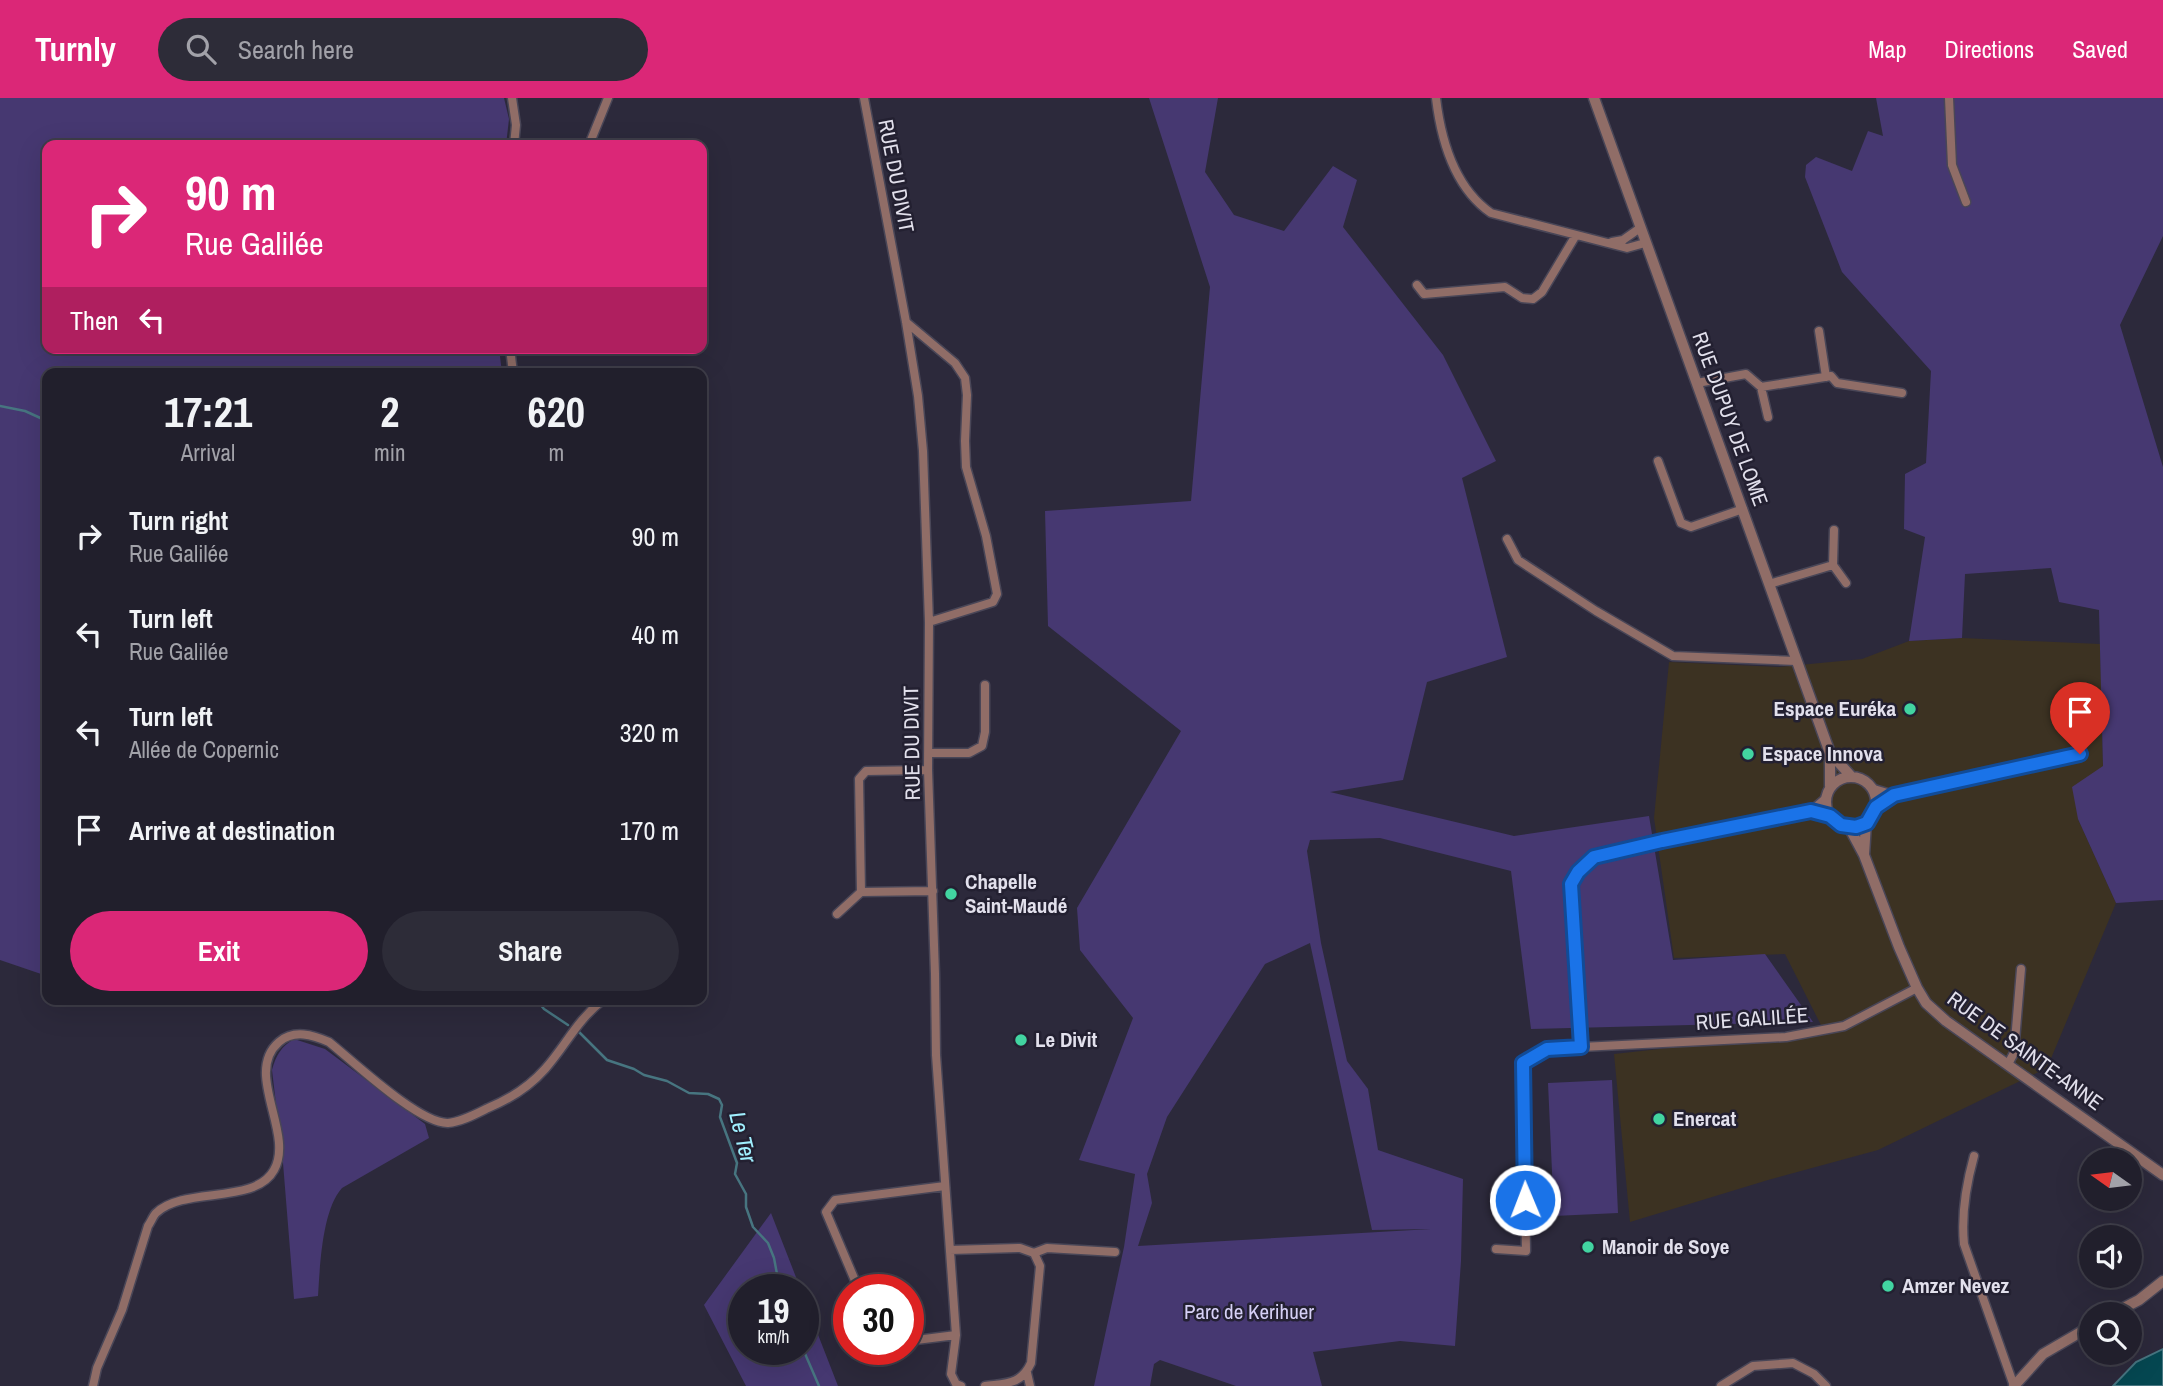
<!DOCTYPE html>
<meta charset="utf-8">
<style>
:root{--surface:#211f2c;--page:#2d2c38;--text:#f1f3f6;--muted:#a2a2a9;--line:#3e3d48;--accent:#db2777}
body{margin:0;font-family:"Archivo Narrow",sans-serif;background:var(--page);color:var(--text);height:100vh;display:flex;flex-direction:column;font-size:26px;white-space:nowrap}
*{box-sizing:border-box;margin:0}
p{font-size:23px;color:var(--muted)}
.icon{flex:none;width:38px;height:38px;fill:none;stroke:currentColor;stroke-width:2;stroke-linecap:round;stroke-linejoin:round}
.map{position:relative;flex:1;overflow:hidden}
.drawer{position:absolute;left:42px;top:270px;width:665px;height:637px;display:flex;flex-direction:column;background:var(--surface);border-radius:14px;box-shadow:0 7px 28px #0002,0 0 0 2px var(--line)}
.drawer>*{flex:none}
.banner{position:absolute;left:42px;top:42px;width:665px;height:214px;border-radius:14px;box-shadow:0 7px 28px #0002,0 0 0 2px var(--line);background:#db2777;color:#fff;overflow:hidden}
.needle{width:46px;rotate:284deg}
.controls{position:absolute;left:2079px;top:1050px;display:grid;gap:14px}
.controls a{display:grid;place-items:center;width:63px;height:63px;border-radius:50%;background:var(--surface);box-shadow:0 7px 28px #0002,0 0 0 2px var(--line);font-size:35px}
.speed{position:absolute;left:728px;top:1176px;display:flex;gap:14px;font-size:35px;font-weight:700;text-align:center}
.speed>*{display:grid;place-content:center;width:91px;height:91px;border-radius:50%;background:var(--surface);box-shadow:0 7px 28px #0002,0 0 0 2px var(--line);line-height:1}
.speed small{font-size:18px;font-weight:400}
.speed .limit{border:10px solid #d22;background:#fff;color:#111}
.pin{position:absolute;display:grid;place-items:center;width:60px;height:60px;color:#fff;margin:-72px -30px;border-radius:50% 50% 50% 0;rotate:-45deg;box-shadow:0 0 7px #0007}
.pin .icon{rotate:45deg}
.me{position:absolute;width:77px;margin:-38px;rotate:359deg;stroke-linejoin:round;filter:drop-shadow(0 0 5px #0008)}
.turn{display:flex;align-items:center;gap:24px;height:147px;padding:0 28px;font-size:32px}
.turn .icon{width:91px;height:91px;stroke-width:2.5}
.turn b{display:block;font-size:49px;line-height:60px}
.then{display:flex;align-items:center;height:66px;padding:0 28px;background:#0003;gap:14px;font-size:26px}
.eta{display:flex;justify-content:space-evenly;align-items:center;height:119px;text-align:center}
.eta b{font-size:42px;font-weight:700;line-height:49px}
.primary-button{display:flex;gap:14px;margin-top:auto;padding:14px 28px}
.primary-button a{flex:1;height:80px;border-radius:42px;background:var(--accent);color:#fff;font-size:28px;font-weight:700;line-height:80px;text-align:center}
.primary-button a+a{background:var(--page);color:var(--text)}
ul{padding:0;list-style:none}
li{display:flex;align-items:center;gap:21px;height:98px;padding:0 28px}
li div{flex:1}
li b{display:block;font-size:26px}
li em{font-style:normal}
header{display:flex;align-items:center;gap:42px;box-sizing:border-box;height:98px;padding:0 35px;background:var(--accent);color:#fff}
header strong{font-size:33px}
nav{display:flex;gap:38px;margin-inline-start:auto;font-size:24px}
.search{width:490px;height:63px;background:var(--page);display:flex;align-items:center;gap:18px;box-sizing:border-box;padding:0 24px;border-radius:38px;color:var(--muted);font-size:26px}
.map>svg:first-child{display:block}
</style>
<header>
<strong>Turnly</strong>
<div class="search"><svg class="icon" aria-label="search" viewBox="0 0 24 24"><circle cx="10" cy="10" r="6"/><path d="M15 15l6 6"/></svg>Search here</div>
<nav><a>Map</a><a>Directions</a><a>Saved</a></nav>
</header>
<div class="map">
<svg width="2163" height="1288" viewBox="0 0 2163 1288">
<rect width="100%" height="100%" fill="#2c293b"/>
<path fill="#3c3222" d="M 1962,540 L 2100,546 L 2103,668 L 2078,721 L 2116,805 L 2047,970 L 1878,1052 L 1768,1082 L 1630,1124 L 1614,956 L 1824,933 L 1785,856 L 1674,860 L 1654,720 L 1669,564 L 1779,569 L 1862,561 L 1909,543 Z"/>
<path fill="#463871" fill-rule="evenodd" d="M 0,0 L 504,0 L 509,21 L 506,47 L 47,47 L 47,250 L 499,250 L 502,275 L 47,275 L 47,878 L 0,862 Z
M 1149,0 L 1218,0 L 1205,74 L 1234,117 L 1284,133 L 1333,68 L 1357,82 L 1343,129 L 1443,257 L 1496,363 L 1462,380 L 1507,559 L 1427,584 L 1403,682 L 1330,694 L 1514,738 L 1649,718 L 1673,862 L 1765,856 L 1813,924 L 1531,931 L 1511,773 L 1380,740 L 1310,742 L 1307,753 L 1321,845 L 1347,963 L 1368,991 L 1378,1052 L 1463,1081 L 1461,1163 L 1455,1248 L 1400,1243 L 1313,1254 L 1322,1288 L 1236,1288 L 1160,1262 L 1154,1266 L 1150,1288 L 1094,1288 L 1124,1149 L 1135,1076 L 1079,1062 L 1133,920 L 1080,852 L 1077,810 L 1181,633 L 1048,528 L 1045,413 L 1191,403 L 1210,189 ZM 1310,845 L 1372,1132 L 1431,1131 L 1138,1148 L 1152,1105 L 1147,1076 L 1167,1019 L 1265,866 Z
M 1876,0 L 2163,0 L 2163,138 L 2120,227 L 2163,369 L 2163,802 L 2116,805 L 2078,721 L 2072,689 L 2103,668 L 2099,512 L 2059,504 L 2051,470 L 1965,476 L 1962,540 L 1909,543 L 1925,439 L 1904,431 L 1905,376 L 1926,365 L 1931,273 L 1842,174 L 1805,79 L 1806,67 L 1816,59 L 1852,73 L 1868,33 L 1883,38 Z
M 294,941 L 325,951 L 425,1026 L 429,1040 L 342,1090 C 322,1112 320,1168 318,1198 L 294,1201 L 283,1065 L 272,972 C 276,957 281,949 294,941 Z
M 1612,982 L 1618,1115 L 1554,1118 L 1548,985 Z
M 771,1115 L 801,1192 L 744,1192 L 744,1251 L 803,1251 L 803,1198 L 838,1288 L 746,1288 L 704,1207 Z"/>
<path fill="#054751" stroke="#477580" stroke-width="2" d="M 2163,1251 L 2163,1288 L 2113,1288 L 2136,1264 Z"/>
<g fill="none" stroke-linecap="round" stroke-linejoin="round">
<path stroke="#477580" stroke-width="2.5" d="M 0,308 L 25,313 L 47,323
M 536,901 L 544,911 L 568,927
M 579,934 L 607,962 L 634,971 L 644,977 L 667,983 L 689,995 L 708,996 L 719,1001 L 722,1007 L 720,1019 L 737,1065 L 735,1076 L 746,1096 L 746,1109 L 753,1129 L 768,1145 L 774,1160 L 780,1192
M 803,1251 L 819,1288"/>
<defs>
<path id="minor" d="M 512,0 L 516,27 L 514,47
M 864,0 L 906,224 L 918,298 L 923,353 L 929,524 L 928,672 L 935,876 L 936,957 L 956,1237 L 951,1276 L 956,1286 L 961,1288
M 1436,0 C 1441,42 1455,90 1491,115 L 1627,150 L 1645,145
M 1949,0 L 1952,67 L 1966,104
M 589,47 L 608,0
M 1612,144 L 1623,142 L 1640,130
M 1417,187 L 1424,196 L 1505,189 L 1522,200 L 1533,201 L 1542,194 L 1576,137
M 906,224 L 955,265 L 965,280 L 967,297 L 965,343 L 966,369 L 986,438 L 997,496 L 993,504 L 929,524
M 1819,233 L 1826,279
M 510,250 L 513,275
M 1697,285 L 1746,276 L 1761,289 L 1831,278 L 1837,285 L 1902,295
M 1761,289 L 1768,319
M 1658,363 L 1681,425 L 1691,429 L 1743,411
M 1507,441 L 1518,462 L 1596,513 L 1673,558 L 1796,563
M 1833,467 L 1834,432
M 1769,486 L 1833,467 L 1846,485
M 928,655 L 969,655 L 982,648 L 985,634 L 985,587
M 928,672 L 866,673 L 859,681 L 861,794 L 933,793
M 1874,691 L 1894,697
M 1876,709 L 1894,697 L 2080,656
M 1811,713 L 1830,718
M 837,816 L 861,794
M 1581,949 L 1786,939 L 1844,928 L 1917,890
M 2008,966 L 2014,955 L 2021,871
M 1974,1058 C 1966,1087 1961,1116 1964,1146 L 2014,1288
M 1496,1151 L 1526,1153 L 1523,965 L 1547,951 L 1581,949 L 1571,786 L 1578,773 L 1593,759 L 1662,743 L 1811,713 L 1825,701
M 950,1152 L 1020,1150 L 1034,1155 L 1040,1168 L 1031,1265 C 1021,1287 1006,1285 985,1288
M 1034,1155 L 1047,1150 L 1115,1154
M 859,1192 L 826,1114 L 835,1102 L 945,1088
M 908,1243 L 956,1237
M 1027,1275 L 1030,1288
M 93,1288 L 97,1270 L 122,1212 L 148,1128 C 151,1124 153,1118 156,1115 C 184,1088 255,1107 274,1072 C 295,1035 243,975 279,944 C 294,931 313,937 329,944 C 353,963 419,1026 448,1025 C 461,1024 476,1016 488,1010 C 510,1001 529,989 545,971 C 567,946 576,923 604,901
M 1721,1288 L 1753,1268 L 1793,1265 L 1814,1276 L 1826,1288"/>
<path id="tertiary" d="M 1594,0 L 1830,655 L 1830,688
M 1830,655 L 1850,677
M1826 704a25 25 0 1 1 50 0a25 25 0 1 1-50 0Z
M 1849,729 L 1864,757 L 1899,849 L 1917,890 L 1926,905 L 1946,923 L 2163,1077
M 1864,757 L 1866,725
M 2112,1216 L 2139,1202 L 2163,1183
M 2014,1288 L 2043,1256 L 2091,1228"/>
</defs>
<use href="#minor" stroke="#494657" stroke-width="11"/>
<use href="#tertiary" stroke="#494657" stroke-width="13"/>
<use href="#minor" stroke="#906d67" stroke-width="8"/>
<use href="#tertiary" stroke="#906d67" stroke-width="10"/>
</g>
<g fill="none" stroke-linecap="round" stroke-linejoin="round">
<defs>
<path id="route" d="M 1525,1102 L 1523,965 L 1547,951 L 1581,949 L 1571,786 L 1578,774 L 1594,759 L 1662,743 L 1811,713 L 1830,718 L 1841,727 L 1856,729 L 1867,725 L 1876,709 L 1894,697 L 2080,656"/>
</defs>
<use href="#route" stroke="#114b97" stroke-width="18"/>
<use href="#route" stroke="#1a73e8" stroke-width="12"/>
</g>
<g fill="#42d4a1" stroke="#232031" stroke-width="2.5">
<circle cx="1910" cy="611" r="7"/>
<circle cx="1748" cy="656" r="7"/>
<circle cx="951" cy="796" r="7"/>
<circle cx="1021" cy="942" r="7"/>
<circle cx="1659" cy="1021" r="7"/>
<circle cx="1588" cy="1149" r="7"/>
<circle cx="1888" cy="1188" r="7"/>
</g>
<g text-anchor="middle" stroke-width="5" stroke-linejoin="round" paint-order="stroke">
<g font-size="21" fill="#e2e0ec" stroke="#232031">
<text transform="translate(896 78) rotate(79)" y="7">RUE DU DIVIT</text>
<text transform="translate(1730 321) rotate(70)" y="7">RUE DUPUY DE LOME</text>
<text transform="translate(912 645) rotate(-91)" y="7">RUE DU DIVIT</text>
<text transform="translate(1752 921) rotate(-4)" y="7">RUE GALILÉE</text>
<text transform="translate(2025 953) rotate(36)" y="7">RUE DE SAINTE-ANNE</text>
</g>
<g font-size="21" font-weight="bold" fill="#e2e0ec" stroke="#232031" text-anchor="start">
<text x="1896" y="618" text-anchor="end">Espace Euréka</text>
<text x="1762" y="663">Espace Innova</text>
<text x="965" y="791">Chapelle<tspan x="965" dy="24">Saint-Maudé</tspan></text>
<text x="1035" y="949">Le Divit</text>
<text x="1673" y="1028">Enercat</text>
<text x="1602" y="1156">Manoir de Soye</text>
<text x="1902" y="1195">Amzer Nevez</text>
</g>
<g font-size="21" fill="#d6d0f6" stroke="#232031">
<text x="1249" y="1221">Parc de Kerihuer</text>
</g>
<g font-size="23" font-style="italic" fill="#a0effe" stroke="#232031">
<text transform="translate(743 1039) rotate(76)" y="8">Le Ter</text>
</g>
</g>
</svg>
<div class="controls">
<a><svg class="needle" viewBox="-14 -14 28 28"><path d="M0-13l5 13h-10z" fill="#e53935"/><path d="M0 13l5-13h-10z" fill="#a2a2a9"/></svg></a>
<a><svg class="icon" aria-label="sound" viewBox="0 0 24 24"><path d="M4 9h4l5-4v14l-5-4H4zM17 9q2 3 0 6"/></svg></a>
<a><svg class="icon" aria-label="search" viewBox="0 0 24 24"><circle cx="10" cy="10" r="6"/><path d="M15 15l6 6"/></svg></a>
</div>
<div class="speed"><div>19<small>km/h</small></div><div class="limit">30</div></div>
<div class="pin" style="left:2080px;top:656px;background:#d93025"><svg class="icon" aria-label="arrive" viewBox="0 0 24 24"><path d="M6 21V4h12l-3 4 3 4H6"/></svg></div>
<svg class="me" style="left:1525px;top:1102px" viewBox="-20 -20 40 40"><circle r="17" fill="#1a73e8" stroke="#fff" stroke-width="3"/><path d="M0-11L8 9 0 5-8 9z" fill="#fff"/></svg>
<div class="banner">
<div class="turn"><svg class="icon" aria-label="right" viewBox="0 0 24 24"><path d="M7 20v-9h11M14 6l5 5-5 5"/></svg><div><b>90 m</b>Rue Galilée</div></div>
<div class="then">Then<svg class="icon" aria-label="left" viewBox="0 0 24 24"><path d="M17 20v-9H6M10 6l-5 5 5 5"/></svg></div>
</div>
<section class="drawer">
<div class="eta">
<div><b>17:21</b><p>Arrival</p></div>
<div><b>2</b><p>min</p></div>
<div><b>620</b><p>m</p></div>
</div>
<ul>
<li><svg class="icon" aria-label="right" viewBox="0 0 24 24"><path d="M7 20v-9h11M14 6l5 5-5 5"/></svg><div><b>Turn right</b><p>Rue Galilée</p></div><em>90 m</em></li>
<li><svg class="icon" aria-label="left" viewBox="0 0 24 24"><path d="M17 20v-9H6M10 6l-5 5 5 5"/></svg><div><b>Turn left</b><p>Rue Galilée</p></div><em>40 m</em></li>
<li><svg class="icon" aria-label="left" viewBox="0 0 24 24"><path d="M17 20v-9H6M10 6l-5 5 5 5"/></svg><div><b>Turn left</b><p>Allée de Copernic</p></div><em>320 m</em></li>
<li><svg class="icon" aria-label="arrive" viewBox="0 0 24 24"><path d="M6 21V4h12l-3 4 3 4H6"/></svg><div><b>Arrive at destination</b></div><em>170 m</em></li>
</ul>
<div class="primary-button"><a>Exit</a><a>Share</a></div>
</section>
</div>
